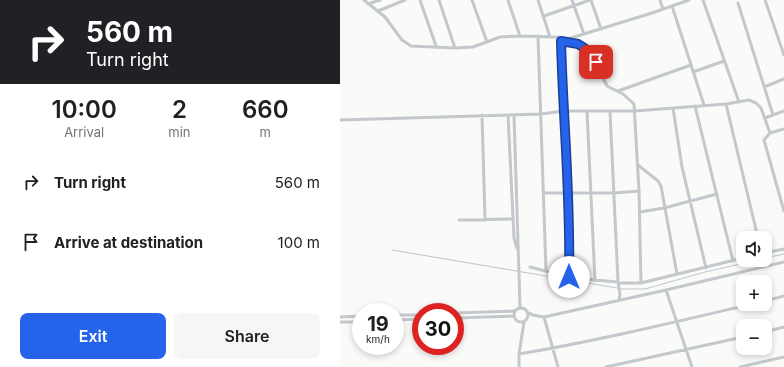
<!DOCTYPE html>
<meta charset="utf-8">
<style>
:root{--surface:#fff;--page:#f6f6f6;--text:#202124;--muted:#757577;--accent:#2563eb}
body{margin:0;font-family:Inter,sans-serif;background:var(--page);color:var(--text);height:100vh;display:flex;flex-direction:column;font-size:15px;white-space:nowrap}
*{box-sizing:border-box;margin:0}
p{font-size:13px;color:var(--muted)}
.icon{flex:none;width:22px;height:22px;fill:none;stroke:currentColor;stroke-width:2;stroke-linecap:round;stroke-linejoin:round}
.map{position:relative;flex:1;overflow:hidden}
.panel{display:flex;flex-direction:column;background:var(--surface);width:340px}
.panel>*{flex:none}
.hud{background:#202124;color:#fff;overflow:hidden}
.fabs{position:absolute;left:396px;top:231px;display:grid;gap:8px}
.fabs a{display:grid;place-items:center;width:36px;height:36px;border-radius:8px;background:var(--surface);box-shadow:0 2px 6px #0003;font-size:20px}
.speed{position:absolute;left:12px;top:303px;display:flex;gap:8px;font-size:20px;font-weight:700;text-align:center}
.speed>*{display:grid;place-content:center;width:52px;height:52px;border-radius:50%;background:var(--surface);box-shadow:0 2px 6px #0003;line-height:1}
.speed small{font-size:10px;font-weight:400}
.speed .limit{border:6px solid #d22;background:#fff;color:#111}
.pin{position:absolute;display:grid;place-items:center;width:34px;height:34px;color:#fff;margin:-17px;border-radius:8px;box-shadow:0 2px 6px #0006}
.me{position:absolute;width:44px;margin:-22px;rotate:0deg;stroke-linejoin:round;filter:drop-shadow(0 0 3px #0008)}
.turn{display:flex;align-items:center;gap:14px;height:84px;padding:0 20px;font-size:18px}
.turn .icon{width:52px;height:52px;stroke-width:2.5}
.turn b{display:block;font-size:28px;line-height:34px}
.eta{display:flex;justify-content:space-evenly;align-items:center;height:68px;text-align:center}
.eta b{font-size:24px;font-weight:600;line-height:28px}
.primary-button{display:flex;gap:8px;margin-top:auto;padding:8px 20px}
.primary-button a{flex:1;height:46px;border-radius:8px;background:var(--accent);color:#fff;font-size:16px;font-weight:600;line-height:46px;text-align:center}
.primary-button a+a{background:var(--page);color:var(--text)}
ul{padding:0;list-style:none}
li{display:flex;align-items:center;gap:12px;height:60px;padding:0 20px}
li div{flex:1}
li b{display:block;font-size:15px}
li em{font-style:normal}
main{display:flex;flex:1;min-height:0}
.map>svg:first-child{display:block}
</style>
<main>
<section class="panel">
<div class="hud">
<div class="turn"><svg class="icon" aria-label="right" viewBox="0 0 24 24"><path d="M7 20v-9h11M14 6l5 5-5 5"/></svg><div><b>560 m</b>Turn right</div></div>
</div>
<div class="eta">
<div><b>10:00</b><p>Arrival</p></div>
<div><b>2</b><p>min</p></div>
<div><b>660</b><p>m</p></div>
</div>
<ul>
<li><svg class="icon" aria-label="right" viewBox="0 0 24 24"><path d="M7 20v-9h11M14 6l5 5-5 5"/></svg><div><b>Turn right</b></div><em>560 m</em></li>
<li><svg class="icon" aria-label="arrive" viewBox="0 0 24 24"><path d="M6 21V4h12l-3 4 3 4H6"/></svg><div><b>Arrive at destination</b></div><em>100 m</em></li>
</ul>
<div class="primary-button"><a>Exit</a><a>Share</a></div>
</section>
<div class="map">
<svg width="444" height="367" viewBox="0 0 444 367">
<rect width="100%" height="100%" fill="#fafaf8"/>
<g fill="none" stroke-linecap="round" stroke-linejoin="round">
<path stroke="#bbc7cb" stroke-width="1" d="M 52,250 L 277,288
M 425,258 L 444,254
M 280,289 L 305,289 L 365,272 L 418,260"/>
<path stroke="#c3c8cc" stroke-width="3" d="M 24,0 L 45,17 L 62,40 L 71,46 L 115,48 L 133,47 L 160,37 L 180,36 L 219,37 L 221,41 L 238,44 L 249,51 L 267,86 L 283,94 L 294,104 L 299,191 L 301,283
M 80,0 L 96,46
M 99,0 L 115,48
M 132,0 L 147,42
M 168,0 L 180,36
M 198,0 L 210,37
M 232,0 L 244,34
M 251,0 L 261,29
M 320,0 L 323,9
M 363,0 L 399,102
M 425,0 L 444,55
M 398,3 L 433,115
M 28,4 L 40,0
M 332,6 L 364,105
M 38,11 L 65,0
M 204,16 L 250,0
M 198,36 L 206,271
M 353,72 L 384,61
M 424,87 L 444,79
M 278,91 L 351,65
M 386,104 L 418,238
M 355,106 L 393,261
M 333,108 L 342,167 L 366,268
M 247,111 L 255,281
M 270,111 L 278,282 L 280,294 L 279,300
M 142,115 L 145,220
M 168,115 L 174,238 L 177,248
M 174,115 L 180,307
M 425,118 L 444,111
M 0,120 L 201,114 L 224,111 L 295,111 L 386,104 L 409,100 L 416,103 L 421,108 L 430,133 L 424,140 L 444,211
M 430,133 L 444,129
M 298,165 L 318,181 L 321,186 L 337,274
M 204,193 L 274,193 L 299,191
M 300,212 L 324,208 L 377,194
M 119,220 L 173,219
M 425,253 L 444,249
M 423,260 L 424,267
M 190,267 L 232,278 L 278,282
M 229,277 C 232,198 224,120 221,41 L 312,13 L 349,0
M 279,283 L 301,283 L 403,258
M 326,290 L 352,367
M 425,301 L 444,296
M174 315a7 7 0 1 1 14 0a7 7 0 1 1-14 0Z
M 115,313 L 174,311
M 188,313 L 193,315 L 204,317 L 326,290 L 444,262
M 55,315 L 81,315
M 0,317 L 21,316
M 204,317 L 218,367
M 115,318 L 174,316
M 55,320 L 81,319
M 0,322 L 21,322
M 425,332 L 444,327
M 179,354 C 257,341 335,322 412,304
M 179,367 L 179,354 L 184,322
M 266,367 L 403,337
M 400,367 L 444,357"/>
</g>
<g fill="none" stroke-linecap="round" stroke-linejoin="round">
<defs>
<path id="route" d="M 229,277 C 231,198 223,120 221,41 L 238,44 L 249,51 L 256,62"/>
</defs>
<use href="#route" stroke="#184099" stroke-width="10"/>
<use href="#route" stroke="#2563eb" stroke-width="7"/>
</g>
</svg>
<div class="fabs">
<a><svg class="icon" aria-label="sound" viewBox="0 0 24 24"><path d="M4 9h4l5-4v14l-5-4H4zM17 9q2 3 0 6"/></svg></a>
<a>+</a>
<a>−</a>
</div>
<div class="speed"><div>19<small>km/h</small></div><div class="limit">30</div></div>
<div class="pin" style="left:256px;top:62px;background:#d93025"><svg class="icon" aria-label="arrive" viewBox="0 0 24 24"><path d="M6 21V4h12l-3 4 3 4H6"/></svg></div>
<svg class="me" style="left:229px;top:277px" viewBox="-20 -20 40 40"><circle r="19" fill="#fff"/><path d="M0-13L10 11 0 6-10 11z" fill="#2563eb"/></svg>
</div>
</main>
